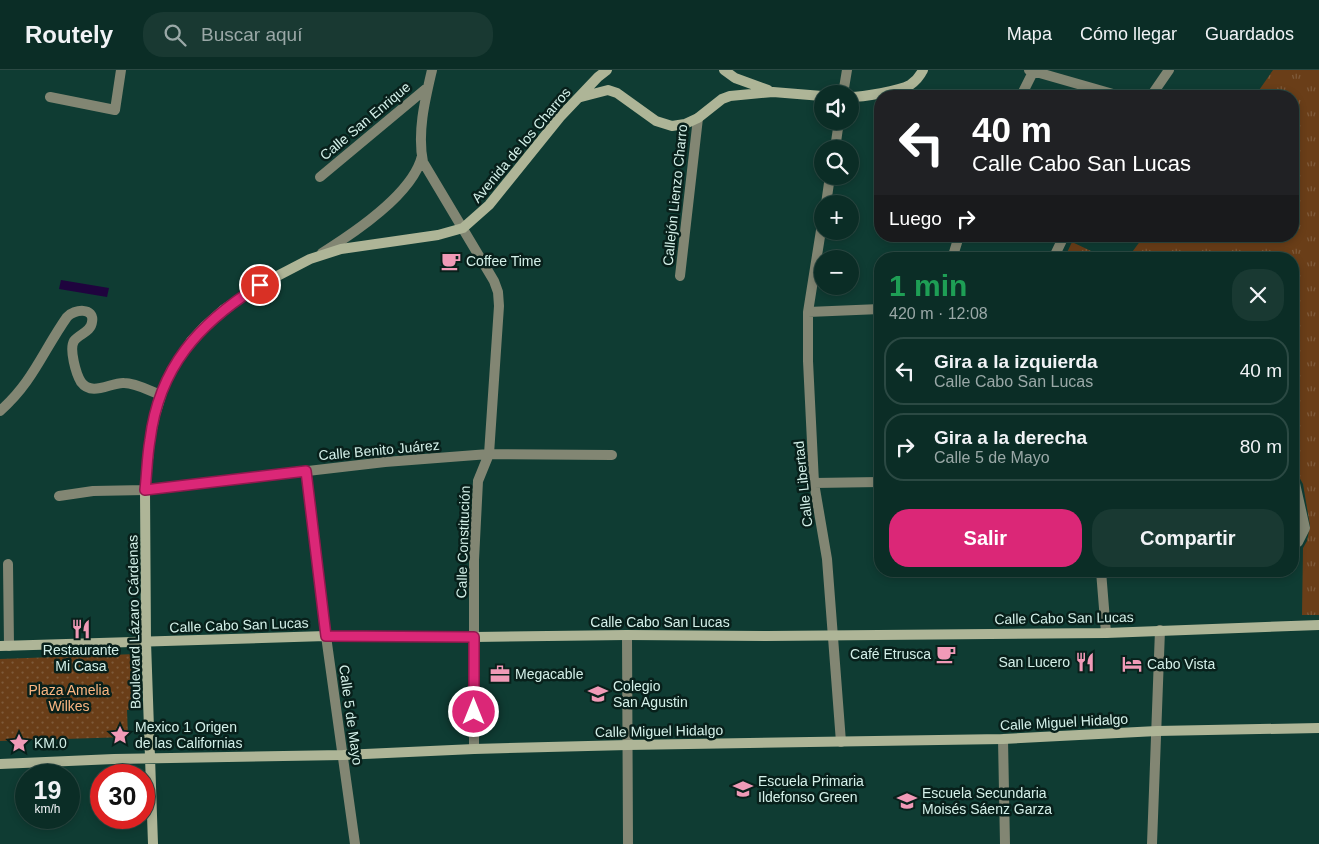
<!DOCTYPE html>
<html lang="es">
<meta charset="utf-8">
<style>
:root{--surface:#0b2d26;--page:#193932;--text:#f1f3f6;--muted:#9aa8a7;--line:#2b4943;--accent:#db2777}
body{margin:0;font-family:Helvetica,sans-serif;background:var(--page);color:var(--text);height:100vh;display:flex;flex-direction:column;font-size:19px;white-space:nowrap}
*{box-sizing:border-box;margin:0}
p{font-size:16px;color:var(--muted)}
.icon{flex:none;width:28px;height:28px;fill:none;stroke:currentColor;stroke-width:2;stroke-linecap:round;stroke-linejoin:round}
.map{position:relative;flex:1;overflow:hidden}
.details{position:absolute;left:874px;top:182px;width:425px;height:325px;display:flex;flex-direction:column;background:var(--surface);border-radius:20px;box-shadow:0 2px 8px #0003,0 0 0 1px var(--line)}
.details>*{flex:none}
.hud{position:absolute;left:874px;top:20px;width:425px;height:152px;border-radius:20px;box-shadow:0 2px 8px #0003,0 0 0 1px var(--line);background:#202124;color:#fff;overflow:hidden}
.buttons{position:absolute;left:814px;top:15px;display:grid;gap:10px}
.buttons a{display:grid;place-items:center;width:45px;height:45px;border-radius:50%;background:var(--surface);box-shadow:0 2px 8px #0003,0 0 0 1px var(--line);font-size:25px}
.speed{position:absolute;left:15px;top:694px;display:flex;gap:10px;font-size:25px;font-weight:700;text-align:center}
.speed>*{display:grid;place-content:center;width:65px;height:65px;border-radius:50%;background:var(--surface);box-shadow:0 2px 8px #0003,0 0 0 1px var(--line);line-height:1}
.speed small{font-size:12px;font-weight:400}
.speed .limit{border:8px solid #d22;background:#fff;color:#111}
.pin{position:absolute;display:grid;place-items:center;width:42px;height:42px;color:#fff;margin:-21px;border:2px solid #fff;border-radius:50%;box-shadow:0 1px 5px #0007}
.me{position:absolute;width:55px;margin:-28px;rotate:0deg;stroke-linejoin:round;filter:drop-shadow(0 0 4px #0008)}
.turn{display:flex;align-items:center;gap:18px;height:105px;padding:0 15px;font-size:22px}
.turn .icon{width:65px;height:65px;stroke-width:2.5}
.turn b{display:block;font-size:35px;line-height:42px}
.then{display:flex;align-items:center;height:48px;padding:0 15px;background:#0003;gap:10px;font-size:19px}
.round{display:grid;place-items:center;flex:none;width:52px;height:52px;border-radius:20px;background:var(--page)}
.head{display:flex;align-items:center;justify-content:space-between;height:85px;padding:0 15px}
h1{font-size:30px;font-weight:800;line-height:38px;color:#1e9e55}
.button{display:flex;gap:10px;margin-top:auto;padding:10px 15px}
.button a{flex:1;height:58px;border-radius:20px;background:var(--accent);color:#fff;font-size:20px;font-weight:800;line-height:58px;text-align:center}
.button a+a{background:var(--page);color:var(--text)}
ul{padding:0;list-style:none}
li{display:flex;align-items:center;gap:15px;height:68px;margin:0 10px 8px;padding:0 5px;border:2px solid var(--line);border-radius:20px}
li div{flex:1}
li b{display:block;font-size:19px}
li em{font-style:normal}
header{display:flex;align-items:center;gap:30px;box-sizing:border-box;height:70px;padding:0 25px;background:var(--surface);border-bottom:1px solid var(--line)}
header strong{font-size:24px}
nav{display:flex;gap:28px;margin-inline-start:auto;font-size:18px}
.search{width:350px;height:45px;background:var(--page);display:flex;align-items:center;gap:12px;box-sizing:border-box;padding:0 18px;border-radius:20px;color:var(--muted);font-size:19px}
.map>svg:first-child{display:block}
</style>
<header>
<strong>Routely</strong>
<div class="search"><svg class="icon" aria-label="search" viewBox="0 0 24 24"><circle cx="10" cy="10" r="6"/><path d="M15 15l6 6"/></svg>Buscar aquí</div>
<nav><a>Mapa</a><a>Cómo llegar</a><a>Guardados</a></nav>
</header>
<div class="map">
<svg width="1319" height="774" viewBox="0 0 1319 774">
<defs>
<pattern id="grass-tufts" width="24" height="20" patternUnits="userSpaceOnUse" patternTransform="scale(1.25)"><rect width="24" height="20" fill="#6a3e18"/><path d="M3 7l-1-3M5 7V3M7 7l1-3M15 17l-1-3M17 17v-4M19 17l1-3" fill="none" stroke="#7e5a3a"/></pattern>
<pattern id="park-dots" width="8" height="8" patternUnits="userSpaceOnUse" patternTransform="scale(1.25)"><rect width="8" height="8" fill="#6a3e18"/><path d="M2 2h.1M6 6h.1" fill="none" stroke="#7e5a3a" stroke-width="1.8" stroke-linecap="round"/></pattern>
</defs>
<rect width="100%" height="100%" fill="#0f3c33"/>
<path fill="url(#grass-tufts)" d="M 1273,0 L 1319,0 L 1319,545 L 1302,545 L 1303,478 L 1307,471 L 1310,456 L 1303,414 L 1298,405 L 1293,399 L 1292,189 L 1127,189 L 1144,166 L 1292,166 L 1292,26 L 1255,26 Z
M 1072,172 L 1108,189 L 1064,189 Z"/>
<path fill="url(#park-dots)" d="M 136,584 L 138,639 L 127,640 L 128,667 L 0,671 L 0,589 Z"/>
<path fill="#1f043e" d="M 61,210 L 109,218 L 107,227 L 59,219 Z"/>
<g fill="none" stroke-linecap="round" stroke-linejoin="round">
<path stroke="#828673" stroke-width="10" d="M 432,0 C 425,30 417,62 423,92 L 494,211 L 498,222 L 499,236 L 489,384 L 478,411 L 474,490 L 474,679
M 1029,0 L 1120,26
M 843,24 L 847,0
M 1021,26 L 1034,0
M 1151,26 L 1169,0
M 50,27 L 115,40 L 121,0
M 835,79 L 839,51
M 320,107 L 428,17
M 826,134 L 830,106
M 822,154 L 808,242 L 808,291 L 814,413 L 827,489 L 841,672
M 322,183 C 354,163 413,124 422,86
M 952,189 L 959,166
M 1053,189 L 1064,166
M 680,206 L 698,48
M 808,242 L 880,239
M 0,341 C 33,312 43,281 67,247 C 74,239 95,237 92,252 C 91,262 79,264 74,271 C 69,279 76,304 81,312 C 92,327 111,312 124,313 C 136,313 150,321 161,325
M 306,401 L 326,566 L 355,774
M 1292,407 L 1294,409 L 1305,458 L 1298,472 L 1292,475
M 814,413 L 880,412
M 59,426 L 93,421 L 145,420 L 385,392 L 489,384 L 612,385
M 8,494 L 9,576
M 1101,501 L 1106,563
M 627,565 L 628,774
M 1003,669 L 1005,774
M 1152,774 L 1160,560"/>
<path stroke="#aeb597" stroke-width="10" d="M 724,0 L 735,8 L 768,20
M 581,27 L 608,20 L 617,23 L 656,51 L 672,56 L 685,54 L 698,48 L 722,29 L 730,26 L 773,22 L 822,26
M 850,27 C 863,27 899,21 910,15 C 916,11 920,6 923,0
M 0,576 L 326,566 L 474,567 L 627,565 L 767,566 L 1106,563 L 1319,555
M 0,694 L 114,689 L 343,685 L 474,679 L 628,675 L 1003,669 L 1157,661 L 1319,658
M 153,774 L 146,572 L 145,420 L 150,369 L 155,345 L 164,316 L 171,301 L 191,271 L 205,256 L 223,240 L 260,215 L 310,189 L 341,179 L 438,165 L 463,158 L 489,135 L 560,47 L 598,7 L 607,0"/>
</g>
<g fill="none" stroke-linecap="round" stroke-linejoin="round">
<defs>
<path id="route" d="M 260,215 C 199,253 159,297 150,370 C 147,387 147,403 145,420 L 306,401 L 326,566 L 474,567 L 474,642"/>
</defs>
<use href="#route" stroke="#8e194d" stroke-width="12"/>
<use href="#route" stroke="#db2777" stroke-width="9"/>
</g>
<defs>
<symbol id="cafe-bare" viewBox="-9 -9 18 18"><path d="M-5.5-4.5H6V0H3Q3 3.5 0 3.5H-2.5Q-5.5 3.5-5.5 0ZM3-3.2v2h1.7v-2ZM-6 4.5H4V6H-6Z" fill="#f09ab7" stroke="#08201b" stroke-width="2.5" paint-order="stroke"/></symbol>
<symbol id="restaurant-bare" viewBox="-9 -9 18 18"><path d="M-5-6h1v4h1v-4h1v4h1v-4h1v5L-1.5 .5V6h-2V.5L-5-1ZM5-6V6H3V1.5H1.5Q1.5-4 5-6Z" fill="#f09ab7" stroke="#08201b" stroke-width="2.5" paint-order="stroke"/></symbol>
<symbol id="hotel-bare" viewBox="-9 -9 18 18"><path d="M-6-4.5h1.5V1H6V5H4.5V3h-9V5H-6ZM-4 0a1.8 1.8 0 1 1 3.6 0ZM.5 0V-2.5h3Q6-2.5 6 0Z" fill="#f09ab7" stroke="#08201b" stroke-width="2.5" paint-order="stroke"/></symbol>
<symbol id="office-bare" viewBox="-9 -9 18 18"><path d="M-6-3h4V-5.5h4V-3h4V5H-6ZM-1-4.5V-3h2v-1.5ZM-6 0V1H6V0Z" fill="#f09ab7" stroke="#08201b" stroke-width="2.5" paint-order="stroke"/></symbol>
<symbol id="school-bare" viewBox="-9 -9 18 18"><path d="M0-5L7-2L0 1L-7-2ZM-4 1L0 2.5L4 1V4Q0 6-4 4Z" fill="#f09ab7" stroke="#08201b" stroke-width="2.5" paint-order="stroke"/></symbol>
<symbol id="sight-bare" viewBox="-9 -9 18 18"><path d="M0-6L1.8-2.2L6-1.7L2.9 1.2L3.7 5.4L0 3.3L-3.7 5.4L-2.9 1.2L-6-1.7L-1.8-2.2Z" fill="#f09ab7" stroke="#08201b" stroke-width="2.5" paint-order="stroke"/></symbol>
</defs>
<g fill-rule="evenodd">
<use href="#cafe-bare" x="437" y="177" width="28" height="28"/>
<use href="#restaurant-bare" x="67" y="545" width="28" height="28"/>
<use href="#cafe-bare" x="932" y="570" width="28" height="28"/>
<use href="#restaurant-bare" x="1071" y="578" width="28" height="28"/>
<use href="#hotel-bare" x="1118" y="580" width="28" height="28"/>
<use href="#office-bare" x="486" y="590" width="28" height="28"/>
<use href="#school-bare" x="584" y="610" width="28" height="28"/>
<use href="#sight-bare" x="106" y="651" width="28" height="28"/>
<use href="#sight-bare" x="5" y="659" width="28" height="28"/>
<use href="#school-bare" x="729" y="705" width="28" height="28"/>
<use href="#school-bare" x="893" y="717" width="28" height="28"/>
</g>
<g text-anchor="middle" stroke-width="5" stroke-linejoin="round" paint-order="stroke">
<g font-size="14" fill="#d4f0e9" stroke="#08201b">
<text transform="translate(365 51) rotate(-40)" y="5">Calle San Enrique</text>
<text transform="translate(521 75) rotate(-50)" y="5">Avenida de los Charros</text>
<text transform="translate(675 125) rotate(-84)" y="5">Callejón Lienzo Charro</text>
<text transform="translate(379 380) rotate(-5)" y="5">Calle Benito Juárez</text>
<text transform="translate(803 414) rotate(-96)" y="5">Calle Libertad</text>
<text transform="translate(463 472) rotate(-88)" y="5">Calle Constitución</text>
<text transform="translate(1064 548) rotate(-1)" y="5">Calle Cabo San Lucas</text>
<text transform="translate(134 552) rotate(-91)" y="5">Boulevard Lázaro Cárdenas</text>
<text x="660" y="557">Calle Cabo San Lucas</text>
<text transform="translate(239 555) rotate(-2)" y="5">Calle Cabo San Lucas</text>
<text transform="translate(351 645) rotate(82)" y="5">Calle 5 de Mayo</text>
<text transform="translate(1064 652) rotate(-3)" y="5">Calle Miguel Hidalgo</text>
<text transform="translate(659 661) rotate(-1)" y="5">Calle Miguel Hidalgo</text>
</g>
<g font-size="14" fill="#d4f0e9" stroke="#08201b" text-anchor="start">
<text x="466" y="196">Coffee Time</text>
<text x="81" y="585" text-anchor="middle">Restaurante<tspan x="81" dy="16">Mi Casa</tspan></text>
<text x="931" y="589" text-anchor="end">Café Etrusca</text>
<text x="1070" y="597" text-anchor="end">San Lucero</text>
<text x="1147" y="599">Cabo Vista</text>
<text x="515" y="609">Megacable</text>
<text x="613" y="621">Colegio<tspan x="613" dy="16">San Agustin</tspan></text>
<text x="135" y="662">Mexico 1 Origen<tspan x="135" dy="16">de las Californias</tspan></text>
<text x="34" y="678">KM.0</text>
<text x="758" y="716">Escuela Primaria<tspan x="758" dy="16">Ildefonso Green</tspan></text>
<text x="922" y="728">Escuela Secundaria<tspan x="922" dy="16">Moisés Sáenz Garza</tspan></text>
</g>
<g font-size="14" fill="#fbb682" stroke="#08201b">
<text x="69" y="625">Plaza Amelia<tspan x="69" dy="16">Wilkes</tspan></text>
</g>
</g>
</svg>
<div class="buttons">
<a><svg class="icon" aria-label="sound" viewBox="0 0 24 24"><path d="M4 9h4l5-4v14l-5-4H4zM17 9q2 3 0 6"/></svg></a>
<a><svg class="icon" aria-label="search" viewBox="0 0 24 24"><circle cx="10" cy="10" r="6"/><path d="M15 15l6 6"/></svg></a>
<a>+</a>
<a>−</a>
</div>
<div class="speed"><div>19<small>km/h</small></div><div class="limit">30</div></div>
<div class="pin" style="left:260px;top:215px;background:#d93025"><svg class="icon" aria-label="arrive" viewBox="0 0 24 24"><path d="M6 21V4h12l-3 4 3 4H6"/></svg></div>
<svg class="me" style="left:474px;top:642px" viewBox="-20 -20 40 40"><circle r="17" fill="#db2777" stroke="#fff" stroke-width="3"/><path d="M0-11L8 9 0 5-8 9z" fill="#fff"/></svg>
<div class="hud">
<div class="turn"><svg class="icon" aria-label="left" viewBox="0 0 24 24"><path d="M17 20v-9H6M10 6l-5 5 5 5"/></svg><div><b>40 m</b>Calle Cabo San Lucas</div></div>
<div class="then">Luego<svg class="icon" aria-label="right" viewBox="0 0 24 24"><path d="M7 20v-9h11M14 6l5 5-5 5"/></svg></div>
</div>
<section class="details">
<div class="head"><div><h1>1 min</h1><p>420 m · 12:08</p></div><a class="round"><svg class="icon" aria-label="close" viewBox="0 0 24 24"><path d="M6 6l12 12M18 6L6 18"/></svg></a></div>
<ul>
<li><svg class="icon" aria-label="left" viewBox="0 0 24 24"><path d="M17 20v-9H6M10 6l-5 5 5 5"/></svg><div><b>Gira a la izquierda</b><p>Calle Cabo San Lucas</p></div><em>40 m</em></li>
<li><svg class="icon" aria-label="right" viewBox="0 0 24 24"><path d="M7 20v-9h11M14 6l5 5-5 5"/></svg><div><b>Gira a la derecha</b><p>Calle 5 de Mayo</p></div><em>80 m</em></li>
</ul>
<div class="button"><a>Salir</a><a>Compartir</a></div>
</section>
</div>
